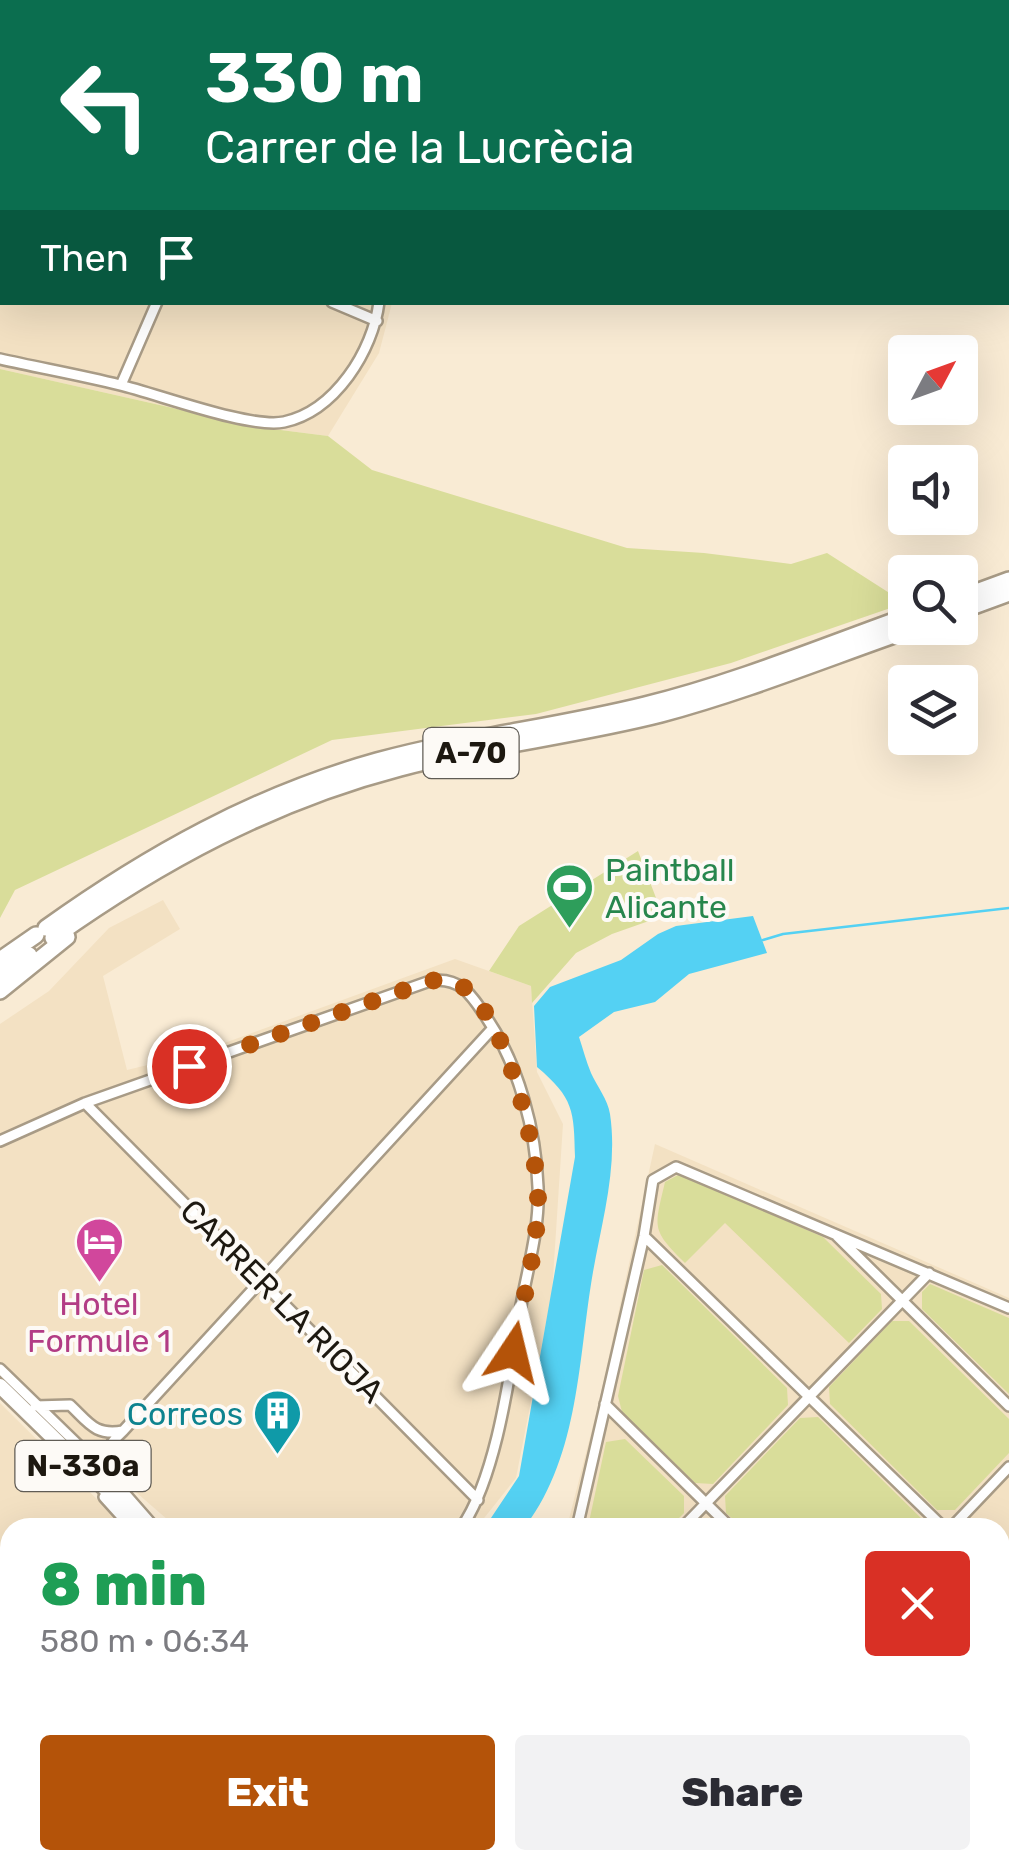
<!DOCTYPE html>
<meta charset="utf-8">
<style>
:root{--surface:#fff;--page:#f2f2f3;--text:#2b2b33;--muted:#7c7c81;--accent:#b45309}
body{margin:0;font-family:Rubik,sans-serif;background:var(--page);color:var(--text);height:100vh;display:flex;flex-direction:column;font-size:38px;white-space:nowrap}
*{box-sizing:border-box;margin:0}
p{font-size:32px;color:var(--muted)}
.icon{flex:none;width:55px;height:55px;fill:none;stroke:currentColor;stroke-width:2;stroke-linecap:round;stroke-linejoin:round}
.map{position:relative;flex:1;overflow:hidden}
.side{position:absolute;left:0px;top:1518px;width:1010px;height:352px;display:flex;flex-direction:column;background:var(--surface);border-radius:30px 30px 0 0;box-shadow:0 10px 40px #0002}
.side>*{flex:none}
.hud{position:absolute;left:0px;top:0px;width:1010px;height:305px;box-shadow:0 10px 40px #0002;background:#0b6e4f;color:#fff;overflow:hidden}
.needle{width:65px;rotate:49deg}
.buttons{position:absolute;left:888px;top:335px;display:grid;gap:20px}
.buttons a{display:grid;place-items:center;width:90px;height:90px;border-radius:10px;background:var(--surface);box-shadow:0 10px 40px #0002;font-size:50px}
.pin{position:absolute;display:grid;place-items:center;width:85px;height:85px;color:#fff;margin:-42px;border:5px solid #fff;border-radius:50%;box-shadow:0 2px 10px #0007}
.me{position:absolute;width:110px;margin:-55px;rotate:10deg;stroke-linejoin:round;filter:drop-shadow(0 0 8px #0008)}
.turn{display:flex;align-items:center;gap:35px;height:210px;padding:0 40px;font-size:45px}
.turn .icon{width:130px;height:130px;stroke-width:2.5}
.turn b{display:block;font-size:70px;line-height:85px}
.then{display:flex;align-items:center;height:95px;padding:0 40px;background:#0003;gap:20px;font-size:38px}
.round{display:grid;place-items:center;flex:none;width:105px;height:105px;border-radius:10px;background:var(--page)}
.headline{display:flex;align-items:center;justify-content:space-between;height:170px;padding:0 40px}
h1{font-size:60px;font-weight:800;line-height:75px;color:#1e9e55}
.action{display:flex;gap:20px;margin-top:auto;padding:20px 40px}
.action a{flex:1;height:115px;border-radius:10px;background:var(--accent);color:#fff;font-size:40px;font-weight:800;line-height:115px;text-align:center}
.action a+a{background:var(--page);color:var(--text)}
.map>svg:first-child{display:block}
</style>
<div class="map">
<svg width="1009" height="1869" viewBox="0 0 1009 1869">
<rect width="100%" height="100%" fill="#f9ebd4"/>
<path fill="#f3e1c3" d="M 0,0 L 459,0 L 2,2 L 2,302 L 392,303 L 379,353 L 328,436 L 257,427 L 0,369 Z
M 163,900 L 180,929 L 103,976 L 127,1070 L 197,1053 L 455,959 L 531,986 L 537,1072 L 563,1124 L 552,1293 L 516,1478 L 477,1527 L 176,1527 L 37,1406 L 0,1366 L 0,1024 L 49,991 L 109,928 Z
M 655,1144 L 1009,1298 L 1009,1869 L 519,1869 L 510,1860 L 1000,1860 L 1000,1528 L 567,1527 L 599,1402 Z
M 0,1403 L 125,1527 L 10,1528 L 10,1810 L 5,1869 L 0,1869 Z
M 185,1860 L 466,1860 L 476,1869 L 186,1869 Z"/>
<path fill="#d9dd9a" d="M 0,369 L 257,427 L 328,436 L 372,470 L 627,548 L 704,553 L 791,564 L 827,553 L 905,603 L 731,663 L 536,714 L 332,740 L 15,890 L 0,918 Z
M 638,851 L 663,916 L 612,934 L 576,953 L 532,1003 L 531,986 L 489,971 L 519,926 Z
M 680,1174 L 823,1237 L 881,1294 L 882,1309 L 849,1343 L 725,1223 L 685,1263 C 651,1229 654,1229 665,1182 Z
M 662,1265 L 787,1388 L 788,1405 L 713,1484 L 695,1483 L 622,1412 L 618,1396 L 644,1270 Z
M 930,1284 L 1009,1318 L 1009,1394 L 922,1309 L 922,1292 Z
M 892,1321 L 909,1321 L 1009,1419 L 1009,1453 L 955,1510 L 937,1510 L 830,1404 L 829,1387 Z
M 818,1417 L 925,1522 L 925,1527 L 742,1527 L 726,1513 L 725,1496 L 800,1418 Z
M 625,1439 L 684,1496 L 684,1513 L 670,1527 L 588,1527 L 606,1442 Z"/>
<path fill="#54d1f3" d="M 753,916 L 767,953 L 689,974 L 655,1002 L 614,1012 L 579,1037 C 583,1049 586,1061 591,1073 C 597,1086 608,1100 610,1114 C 618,1167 602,1221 593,1272 C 578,1358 580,1454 525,1527 L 485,1527 L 519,1476 L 575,1157 C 574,1111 574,1098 537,1067 L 534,1006 L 550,987 L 621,960 L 658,934 L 676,926 Z"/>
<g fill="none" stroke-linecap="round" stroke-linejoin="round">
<path stroke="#54d1f3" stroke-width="2.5" d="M 763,940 L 783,934 L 1009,908"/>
<defs>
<path id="minor" d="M 282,2 L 283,0
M 446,2 L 447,0
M 968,2 L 968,0
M 1008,137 L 1009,140
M 0,168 L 2,169
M 332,302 L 377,321
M 0,359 C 40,368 80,375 120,385 C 158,394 250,429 284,422 C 335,411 373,351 379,302
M 121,385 L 157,302
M 85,1103 L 478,1500
M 0,1141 L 85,1103 L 430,981 C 461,976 472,996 488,1020 C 519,1066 536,1131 538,1187 C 540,1225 529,1263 522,1300 C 511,1364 498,1476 461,1528
M 644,1236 L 944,1528
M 837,1236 L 1009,1406
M 0,1369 L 106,1472 L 155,1528
M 605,1404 L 731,1528
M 35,1406 L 70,1405 C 89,1423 95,1436 123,1431 C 109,1444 104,1452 106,1472
M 123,1431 L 493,1028
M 104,1497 L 132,1528
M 577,1528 L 644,1236 L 653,1180 L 676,1167 L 1009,1308
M 682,1528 L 929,1273
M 951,1528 L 1009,1467
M 1000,1583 L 1009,1591
M 1000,1725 L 1009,1716
M 1000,1782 L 1009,1789
M 84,1860 L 86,1869
M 499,1860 L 508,1869
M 614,1869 L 623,1860
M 858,1869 L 867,1860"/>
<path id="primary" d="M 0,1386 L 146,1528
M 481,1860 L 490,1869"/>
<path id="motorway" d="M 960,598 L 1009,580
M 960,611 L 1009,593
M 46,928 C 148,855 255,795 377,761 C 465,737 557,727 645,705 C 734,683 819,648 905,617
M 53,938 C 160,862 273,801 400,768 C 486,745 575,736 661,714 C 747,691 830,657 914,628
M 0,960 L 36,935
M 0,976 L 29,955
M 0,991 L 67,937"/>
</defs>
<use href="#minor" stroke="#a89b86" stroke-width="14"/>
<use href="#primary" stroke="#a89b86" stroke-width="19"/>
<use href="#motorway" stroke="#a89b86" stroke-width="20"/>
<use href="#minor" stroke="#fff" stroke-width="9"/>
<use href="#primary" stroke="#fff" stroke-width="14"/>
<use href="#motorway" stroke="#fff" stroke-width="15"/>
</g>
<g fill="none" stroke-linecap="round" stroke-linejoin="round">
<path stroke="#b45309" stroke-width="18" stroke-dasharray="0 32.4" d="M 189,1066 L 430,981 C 437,980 445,978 452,981 C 504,998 539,1153 538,1202 C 537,1252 522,1303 513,1352"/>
</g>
<defs>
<symbol id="stadium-pin" viewBox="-11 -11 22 30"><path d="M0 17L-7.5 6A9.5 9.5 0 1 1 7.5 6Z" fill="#2e9e5b" stroke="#fdfaf6"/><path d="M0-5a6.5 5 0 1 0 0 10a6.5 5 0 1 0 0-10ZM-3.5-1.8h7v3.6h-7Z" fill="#fff"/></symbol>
<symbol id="hotel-pin" viewBox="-11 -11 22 30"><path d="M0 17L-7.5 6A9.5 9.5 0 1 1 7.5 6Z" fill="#d1479c" stroke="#fdfaf6"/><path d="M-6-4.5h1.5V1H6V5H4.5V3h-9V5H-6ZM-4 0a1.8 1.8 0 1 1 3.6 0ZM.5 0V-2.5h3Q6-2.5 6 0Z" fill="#fff"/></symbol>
<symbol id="building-pin" viewBox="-11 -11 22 30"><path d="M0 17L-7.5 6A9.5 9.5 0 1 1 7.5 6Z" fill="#0f9aa8" stroke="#fdfaf6"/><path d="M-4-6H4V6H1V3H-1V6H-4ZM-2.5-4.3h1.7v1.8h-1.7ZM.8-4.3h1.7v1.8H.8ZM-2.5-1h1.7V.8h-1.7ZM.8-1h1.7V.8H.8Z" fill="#fff"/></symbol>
</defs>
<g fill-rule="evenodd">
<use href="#stadium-pin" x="542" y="860" width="55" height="75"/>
<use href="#hotel-pin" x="72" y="1214" width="55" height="75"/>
<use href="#building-pin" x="250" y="1386" width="55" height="75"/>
</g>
<g text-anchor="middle" stroke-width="8" stroke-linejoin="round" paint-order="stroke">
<g fill="#fdfaf6" stroke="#605c55" stroke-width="2.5">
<rect x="423.5" y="728" width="95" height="50" rx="8"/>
<rect x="15.5" y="1441" width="135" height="50" rx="8"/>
</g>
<g font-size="30" font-weight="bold" fill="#1d1810">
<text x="471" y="763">A-70</text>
<text x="83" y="1476">N-330a</text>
</g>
<g font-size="32" fill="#27864d" stroke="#fdfaf6" text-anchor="start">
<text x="605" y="881">Paintball<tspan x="605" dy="37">Alicante</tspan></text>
</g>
<g font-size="32" fill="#1d1810" stroke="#fdfaf6">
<text transform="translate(282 1301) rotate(45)" y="11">CARRER LA RIOJA</text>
</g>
<g font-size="32" fill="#b23c85" stroke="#fdfaf6">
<text x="99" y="1315">Hotel<tspan x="99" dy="37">Formule 1</tspan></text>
</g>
<g font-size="32" fill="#0d838f" stroke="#fdfaf6" text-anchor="end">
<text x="243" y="1425">Correos</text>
</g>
</g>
</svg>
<div class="buttons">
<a><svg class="needle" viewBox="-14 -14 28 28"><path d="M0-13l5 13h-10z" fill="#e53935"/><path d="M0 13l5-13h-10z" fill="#7c7c81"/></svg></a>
<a><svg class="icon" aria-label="sound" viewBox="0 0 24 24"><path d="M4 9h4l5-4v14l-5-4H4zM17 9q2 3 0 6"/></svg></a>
<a><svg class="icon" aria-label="search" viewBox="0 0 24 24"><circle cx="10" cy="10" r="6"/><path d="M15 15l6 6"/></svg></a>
<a><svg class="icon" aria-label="layers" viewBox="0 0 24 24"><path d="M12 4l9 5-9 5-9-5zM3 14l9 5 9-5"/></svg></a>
</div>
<div class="pin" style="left:189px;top:1066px;background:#d93025"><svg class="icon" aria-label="arrive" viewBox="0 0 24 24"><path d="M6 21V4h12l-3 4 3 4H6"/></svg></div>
<svg class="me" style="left:513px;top:1352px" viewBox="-20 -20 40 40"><path d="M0-17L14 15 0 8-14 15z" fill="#b45309" stroke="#fff" stroke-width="4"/></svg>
<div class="hud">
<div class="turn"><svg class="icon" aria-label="left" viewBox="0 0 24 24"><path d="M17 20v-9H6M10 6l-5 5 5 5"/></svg><div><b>330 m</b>Carrer de la Lucrècia</div></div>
<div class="then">Then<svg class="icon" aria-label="arrive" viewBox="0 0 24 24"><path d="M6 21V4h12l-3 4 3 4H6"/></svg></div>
</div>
<section class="side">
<div class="headline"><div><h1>8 min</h1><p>580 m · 06:34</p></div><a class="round" style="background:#d93025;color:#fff"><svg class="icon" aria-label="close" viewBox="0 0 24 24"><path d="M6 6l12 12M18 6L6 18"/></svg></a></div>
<div class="action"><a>Exit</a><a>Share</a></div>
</section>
</div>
